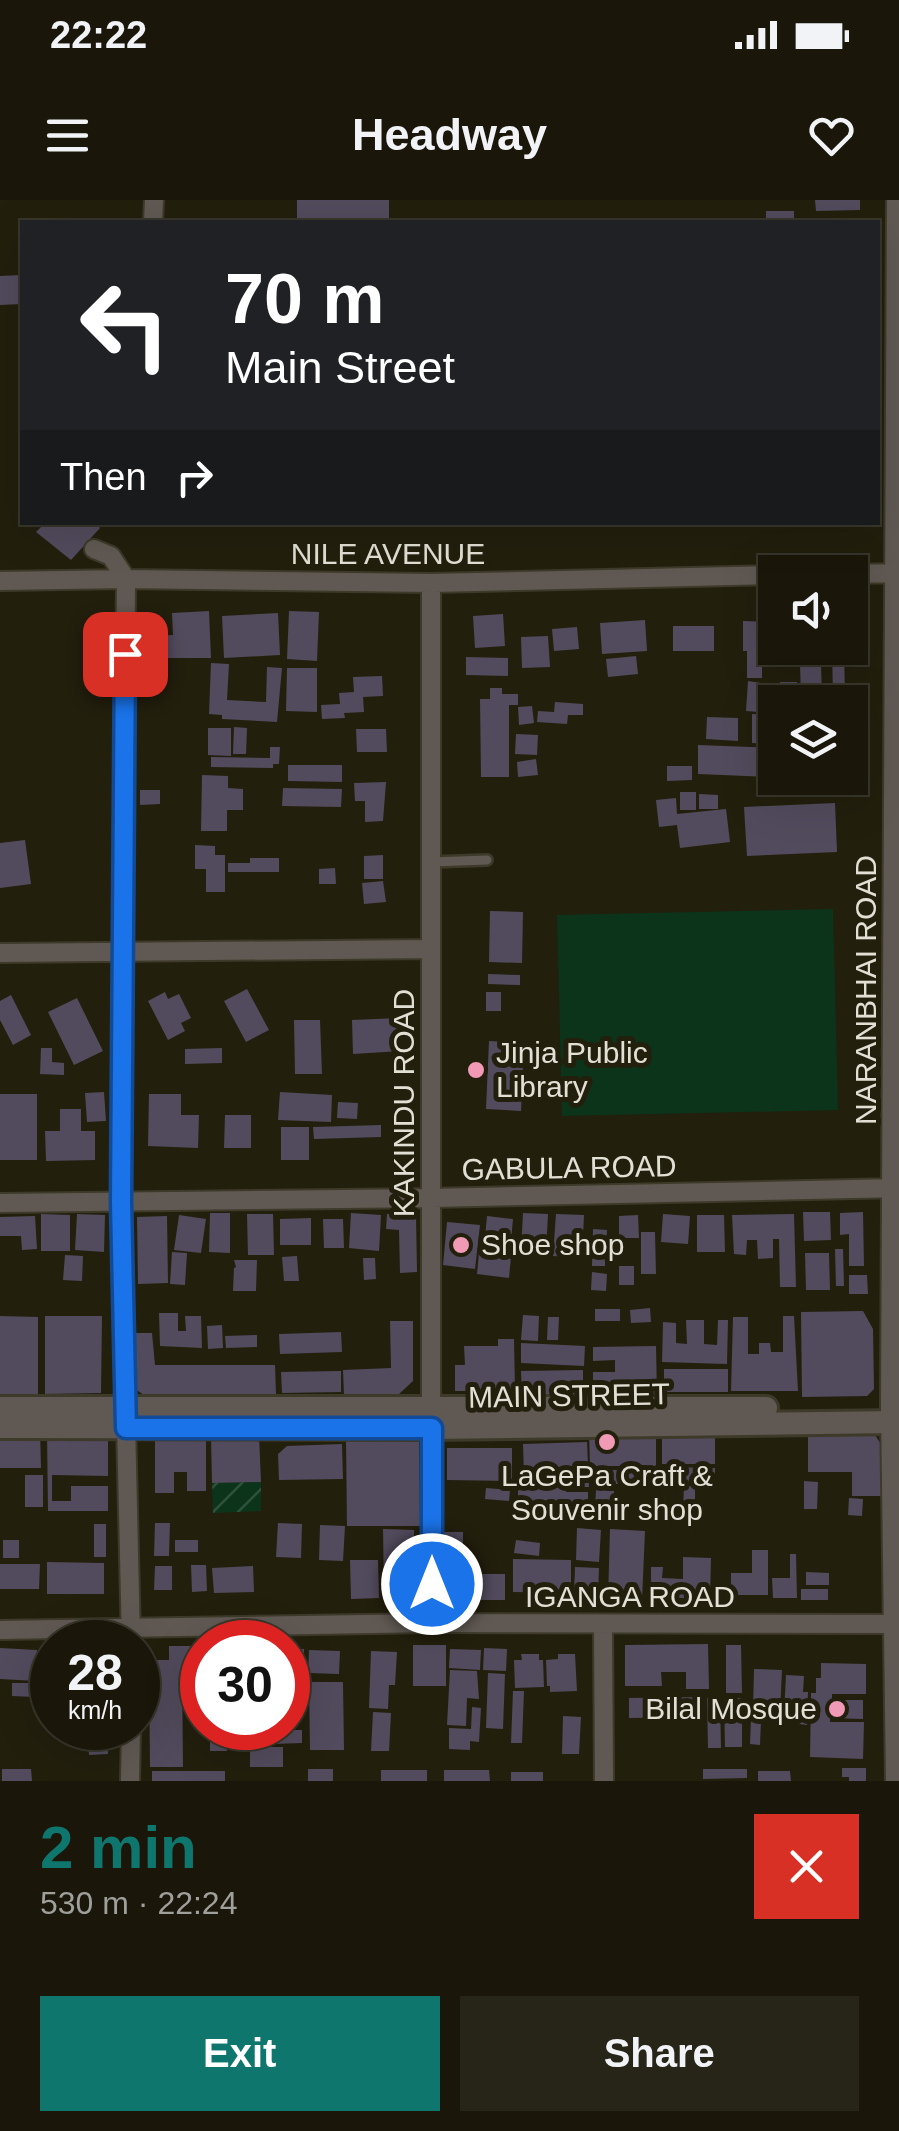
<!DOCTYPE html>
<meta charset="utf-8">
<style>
:root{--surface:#1a170a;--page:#272418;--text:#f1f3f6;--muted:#9f9f9c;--line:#38362b;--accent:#0f766e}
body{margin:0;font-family:Arial,sans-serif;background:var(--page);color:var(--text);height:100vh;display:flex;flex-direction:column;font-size:38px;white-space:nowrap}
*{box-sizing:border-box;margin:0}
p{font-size:32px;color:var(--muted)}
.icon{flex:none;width:55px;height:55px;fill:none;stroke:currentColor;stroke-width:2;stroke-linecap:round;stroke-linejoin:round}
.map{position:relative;height:1581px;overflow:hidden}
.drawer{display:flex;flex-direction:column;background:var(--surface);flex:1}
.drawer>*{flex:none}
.hud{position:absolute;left:20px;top:20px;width:860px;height:305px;border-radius:0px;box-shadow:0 10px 40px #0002,0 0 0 2px var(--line);background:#202124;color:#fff;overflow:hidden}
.controls{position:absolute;left:758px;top:355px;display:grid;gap:20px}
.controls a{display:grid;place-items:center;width:110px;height:110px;border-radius:0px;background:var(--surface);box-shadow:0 10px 40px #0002,0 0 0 2px var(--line);font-size:50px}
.speed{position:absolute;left:30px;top:1420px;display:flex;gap:20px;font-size:50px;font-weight:700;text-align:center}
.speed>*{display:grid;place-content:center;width:130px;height:130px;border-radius:50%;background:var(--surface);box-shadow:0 10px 40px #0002,0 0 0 2px var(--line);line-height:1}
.speed small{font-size:25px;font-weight:400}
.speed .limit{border:15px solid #d22;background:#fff;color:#111}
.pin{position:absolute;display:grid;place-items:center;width:85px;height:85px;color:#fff;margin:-42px;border-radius:20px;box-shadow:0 5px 15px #0006}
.me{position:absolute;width:110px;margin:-55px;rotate:0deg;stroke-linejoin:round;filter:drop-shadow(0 0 8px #0008)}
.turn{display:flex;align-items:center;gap:35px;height:210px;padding:0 40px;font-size:45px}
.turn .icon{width:130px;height:130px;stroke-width:2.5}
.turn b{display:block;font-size:70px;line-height:85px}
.then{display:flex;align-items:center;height:95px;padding:0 40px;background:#0003;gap:20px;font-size:38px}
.round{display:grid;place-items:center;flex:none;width:105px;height:105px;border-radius:0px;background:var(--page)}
.summary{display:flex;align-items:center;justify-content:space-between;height:170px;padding:0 40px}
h1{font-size:60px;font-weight:700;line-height:75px;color:var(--accent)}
.cta{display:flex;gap:20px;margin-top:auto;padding:20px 40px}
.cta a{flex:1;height:115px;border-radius:0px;background:var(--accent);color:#fff;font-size:40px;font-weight:700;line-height:115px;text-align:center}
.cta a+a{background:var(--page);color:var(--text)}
.status{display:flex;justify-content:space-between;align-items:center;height:70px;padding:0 50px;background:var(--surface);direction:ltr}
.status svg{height:28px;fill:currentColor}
header{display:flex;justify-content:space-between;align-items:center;height:130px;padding:0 40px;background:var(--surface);font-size:45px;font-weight:700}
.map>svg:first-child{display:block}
</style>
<div class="status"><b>22:22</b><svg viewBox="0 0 49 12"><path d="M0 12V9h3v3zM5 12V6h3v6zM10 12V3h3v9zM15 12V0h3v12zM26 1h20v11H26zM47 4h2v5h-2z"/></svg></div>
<header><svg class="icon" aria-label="menu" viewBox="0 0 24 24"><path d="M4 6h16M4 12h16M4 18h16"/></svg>Headway<svg class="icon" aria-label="heart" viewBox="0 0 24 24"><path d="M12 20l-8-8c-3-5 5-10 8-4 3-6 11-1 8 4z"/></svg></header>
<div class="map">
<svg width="899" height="1581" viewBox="0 0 899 1581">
<defs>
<pattern id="garden-furrows" width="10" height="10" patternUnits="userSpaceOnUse" patternTransform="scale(2.5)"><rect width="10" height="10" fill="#0b341b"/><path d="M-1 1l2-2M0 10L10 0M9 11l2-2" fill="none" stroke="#2e513b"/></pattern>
</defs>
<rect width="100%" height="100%" fill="#231f0d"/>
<path fill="#0b341b" d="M 833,709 L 838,910 L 562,916 L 557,715 Z"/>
<path fill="url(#garden-furrows)" d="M 261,1282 L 261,1311 L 213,1313 L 212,1283 Z"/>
<path fill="#524b5d" d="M 297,0 L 389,0 L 389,22 L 297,22 Z
M 815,0 L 860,0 L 860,10 L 816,11 Z
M 766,11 L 794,11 L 794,22 L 766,22 Z
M 22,75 L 22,104 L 0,105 L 0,76 Z
M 38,322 L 94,322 L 100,328 L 71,360 L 36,332 L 42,326 Z
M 209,411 L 211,458 L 142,458 L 141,436 L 173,435 L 172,413 Z
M 289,411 L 319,412 L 317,461 L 287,459 Z
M 278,413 L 280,455 L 224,458 L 222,416 Z
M 503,414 L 505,446 L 475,448 L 473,416 Z
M 645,420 L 647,451 L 602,454 L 600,423 Z
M 743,421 L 775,422 L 777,452 L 762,451 L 762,478 L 747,478 L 747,451 L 743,451 Z
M 673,426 L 714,426 L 714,451 L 673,451 Z
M 577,427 L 579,449 L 554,451 L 552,429 Z
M 548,436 L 550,467 L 522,468 L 521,437 Z
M 832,448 L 844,448 L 845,499 L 833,500 Z
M 636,456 L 638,474 L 608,477 L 606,459 Z
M 466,457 L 508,458 L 508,476 L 466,475 Z
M 211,463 L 229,464 L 227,500 L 266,502 L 267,467 L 282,468 L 277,522 L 222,519 L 222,515 L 209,514 Z
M 800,463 L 821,463 L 822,498 L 801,499 Z
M 287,468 L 317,468 L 317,512 L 286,511 Z
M 382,476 L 383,496 L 363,497 L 364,512 L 344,513 L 345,518 L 322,519 L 321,505 L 340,504 L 339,493 L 354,492 L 353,477 Z
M 748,481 L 761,483 L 759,512 L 746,511 Z
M 780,482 L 797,482 L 798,502 L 780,502 Z
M 490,488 L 502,488 L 502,494 L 518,494 L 518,505 L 509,505 L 509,577 L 481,577 L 480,499 L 490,499 Z
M 555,502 L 583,504 L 583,515 L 568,515 L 567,524 L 537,522 L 538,511 L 554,512 Z
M 532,506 L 534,523 L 519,525 L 518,507 Z
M 752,514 L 775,515 L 775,544 L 752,543 Z
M 707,517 L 738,518 L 738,541 L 706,539 Z
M 234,527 L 247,528 L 246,554 L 233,554 Z
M 208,528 L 231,528 L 231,556 L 208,555 Z
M 356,529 L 386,529 L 387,552 L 357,552 Z
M 516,534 L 538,535 L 537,555 L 515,554 Z
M 698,545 L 774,548 L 773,577 L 698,574 Z
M 270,547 L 280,547 L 279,564 L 273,564 L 273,568 L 211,567 L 211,557 L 270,558 Z
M 536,559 L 538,575 L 518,577 L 517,562 Z
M 288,565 L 342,565 L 342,582 L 288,581 Z
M 667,566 L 692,566 L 692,580 L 667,581 Z
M 202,575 L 228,576 L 228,588 L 243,589 L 243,610 L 227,610 L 227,631 L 201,631 Z
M 386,582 L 383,621 L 365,622 L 365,601 L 355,601 L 354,583 Z
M 283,588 L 342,589 L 341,607 L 282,606 Z
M 140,590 L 160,590 L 160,604 L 140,605 Z
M 680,592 L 696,592 L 696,610 L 680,610 Z
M 699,594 L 718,595 L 718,609 L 699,609 Z
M 676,598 L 677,614 L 726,609 L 730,642 L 680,648 L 677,625 L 659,627 L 656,600 Z
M 835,603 L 837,652 L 747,656 L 744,607 Z
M 25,640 L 31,684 L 0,688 L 0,643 Z
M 195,645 L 215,646 L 215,655 L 225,655 L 225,692 L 206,692 L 206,669 L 195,669 Z
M 383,655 L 383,679 L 364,679 L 364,656 Z
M 250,658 L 279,658 L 279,672 L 228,672 L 228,663 L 250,663 Z
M 335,668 L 336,684 L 319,684 L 319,669 Z
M 383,681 L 386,702 L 364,704 L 362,683 Z
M 490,711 L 523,712 L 522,763 L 489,762 Z
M 488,774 L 520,775 L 520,785 L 488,784 Z
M 247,789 L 269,830 L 246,842 L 224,801 Z
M 165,792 L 168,799 L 179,794 L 191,818 L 181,823 L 185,831 L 168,840 L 148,801 Z
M 486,792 L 501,792 L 501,811 L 486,811 Z
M 11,795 L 31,835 L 13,845 L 0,820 L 0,801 Z
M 77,798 L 103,851 L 74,865 L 48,812 Z
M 399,818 L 401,851 L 353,854 L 352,820 Z
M 294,820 L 320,820 L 322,874 L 295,874 Z
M 489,841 L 524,843 L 521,911 L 486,909 Z
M 41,848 L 52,848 L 52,862 L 64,863 L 64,875 L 40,874 Z
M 222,848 L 222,863 L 185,864 L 185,849 Z
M 104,892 L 106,921 L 87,922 L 85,893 Z
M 280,892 L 332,895 L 331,922 L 278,920 Z
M 0,894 L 37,894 L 37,960 L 0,960 Z
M 149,894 L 181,894 L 181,915 L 199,915 L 198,948 L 148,946 Z
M 338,902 L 358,903 L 357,919 L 337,918 Z
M 60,909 L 81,909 L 81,931 L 95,931 L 95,960 L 46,961 L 45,931 L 60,931 Z
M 225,915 L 251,915 L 251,948 L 224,948 Z
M 381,925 L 381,937 L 314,939 L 313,927 Z
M 281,927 L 309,927 L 309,960 L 281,960 Z
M 803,1012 L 830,1012 L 831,1040 L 804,1041 Z
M 863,1012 L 864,1066 L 849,1066 L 849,1034 L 840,1035 L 840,1013 Z
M 210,1013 L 230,1013 L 230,1053 L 209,1052 Z
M 351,1013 L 381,1015 L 379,1051 L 349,1048 Z
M 523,1013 L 548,1014 L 546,1052 L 521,1051 Z
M 41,1014 L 70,1015 L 70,1051 L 41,1051 Z
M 77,1014 L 105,1015 L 104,1052 L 75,1050 Z
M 247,1014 L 273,1014 L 274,1055 L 248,1055 Z
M 387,1014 L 416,1015 L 417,1072 L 400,1073 L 399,1030 L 386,1029 Z
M 556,1014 L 584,1015 L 582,1058 L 553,1056 Z
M 663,1014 L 690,1016 L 688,1044 L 661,1042 Z
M 794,1014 L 796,1087 L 780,1087 L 779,1039 L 773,1039 L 773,1058 L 758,1059 L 757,1040 L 747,1040 L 746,1055 L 734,1054 L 732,1015 Z
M 179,1015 L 206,1019 L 201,1053 L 174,1050 Z
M 638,1015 L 639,1038 L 619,1038 L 619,1016 Z
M 697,1015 L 724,1015 L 725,1052 L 697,1052 Z
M 35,1016 L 37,1049 L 22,1050 L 21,1036 L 0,1036 L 0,1017 Z
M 167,1016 L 168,1083 L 138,1084 L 137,1017 Z
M 487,1016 L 513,1019 L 510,1052 L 484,1049 Z
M 311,1018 L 311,1045 L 280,1045 L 280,1019 Z
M 323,1019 L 343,1019 L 344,1048 L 324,1048 Z
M 447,1022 L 480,1025 L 475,1069 L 443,1065 Z
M 593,1029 L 607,1030 L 605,1066 L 592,1066 Z
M 641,1032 L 655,1032 L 656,1074 L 641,1074 Z
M 835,1049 L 843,1049 L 844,1086 L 836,1086 Z
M 172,1052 L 187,1053 L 185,1085 L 170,1084 Z
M 479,1053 L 511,1057 L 509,1078 L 477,1074 Z
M 805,1053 L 829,1053 L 830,1090 L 806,1090 Z
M 65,1055 L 83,1056 L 82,1081 L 63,1080 Z
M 297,1056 L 299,1081 L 284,1081 L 282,1057 Z
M 363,1058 L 375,1058 L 376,1079 L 364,1080 Z
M 234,1060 L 257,1060 L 256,1091 L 233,1091 L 234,1068 L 236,1067 Z
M 619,1066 L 634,1066 L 634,1085 L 619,1085 Z
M 592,1072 L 607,1074 L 606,1091 L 591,1090 Z
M 849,1075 L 867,1075 L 868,1094 L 849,1094 Z
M 650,1108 L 651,1122 L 631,1123 L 630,1110 Z
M 595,1109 L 620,1109 L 620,1121 L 595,1121 Z
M 863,1111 L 873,1129 L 874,1189 L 867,1196 L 802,1197 L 801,1112 Z
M 159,1113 L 178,1113 L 178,1131 L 186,1131 L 185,1116 L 201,1116 L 202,1148 L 160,1146 Z
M 523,1115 L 539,1116 L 538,1141 L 521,1140 Z
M 0,1116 L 38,1117 L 38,1195 L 0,1195 Z
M 45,1116 L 102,1116 L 101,1193 L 45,1194 Z
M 783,1116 L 794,1116 L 798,1191 L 731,1191 L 733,1117 L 748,1117 L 748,1154 L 759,1154 L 759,1143 L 770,1143 L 771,1152 L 783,1152 Z
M 548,1117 L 559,1117 L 558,1140 L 547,1140 Z
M 686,1120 L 704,1120 L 704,1144 L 717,1145 L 718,1120 L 728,1120 L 727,1164 L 662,1162 L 663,1122 L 676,1123 L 676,1143 L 687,1144 Z
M 390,1121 L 413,1121 L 413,1181 L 399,1194 L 344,1195 L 343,1170 L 391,1168 Z
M 222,1125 L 223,1148 L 208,1149 L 207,1126 Z
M 341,1132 L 342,1152 L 280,1154 L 279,1134 Z
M 132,1133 L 152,1133 L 155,1165 L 275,1165 L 276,1194 L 144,1195 L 132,1187 Z
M 257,1135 L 257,1147 L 226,1148 L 225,1136 Z
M 498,1139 L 514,1139 L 515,1191 L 455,1191 L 455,1165 L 465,1165 L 464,1146 L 498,1146 Z
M 521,1143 L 585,1146 L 584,1166 L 521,1163 Z
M 656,1146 L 657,1197 L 593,1198 L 593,1172 L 615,1172 L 615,1160 L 593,1161 L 593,1147 Z
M 664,1169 L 728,1169 L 728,1192 L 664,1192 Z
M 583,1170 L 583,1195 L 522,1196 L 521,1171 Z
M 341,1171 L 341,1192 L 282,1193 L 281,1172 Z
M 808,1228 L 870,1232 L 875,1235 L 882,1246 L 882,1296 L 852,1296 L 852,1272 L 808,1272 Z
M 0,1229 L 40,1229 L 41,1268 L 0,1268 Z
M 589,1232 L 656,1232 L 656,1266 L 590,1266 Z
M 662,1232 L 715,1232 L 715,1264 L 662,1264 Z
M 47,1233 L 108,1233 L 108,1276 L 52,1275 L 52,1301 L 71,1301 L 71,1286 L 108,1286 L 108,1311 L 48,1311 Z
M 259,1235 L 261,1282 L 212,1283 L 211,1236 Z
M 155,1238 L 206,1238 L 206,1291 L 187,1291 L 187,1272 L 174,1272 L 174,1293 L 155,1293 Z
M 346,1239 L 419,1239 L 420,1326 L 347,1326 Z
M 587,1242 L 589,1287 L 573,1287 L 572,1273 L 524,1275 L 523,1244 Z
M 342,1244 L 343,1279 L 279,1280 L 278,1254 L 287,1246 Z
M 447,1248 L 512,1248 L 512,1281 L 447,1280 Z
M 662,1267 L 715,1268 L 715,1282 L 662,1282 Z
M 592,1270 L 656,1270 L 656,1284 L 592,1284 Z
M 25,1275 L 43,1275 L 43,1307 L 25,1307 Z
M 518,1277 L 566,1278 L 566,1292 L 588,1292 L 588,1319 L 518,1318 Z
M 804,1281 L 818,1282 L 817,1309 L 804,1309 Z
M 684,1286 L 695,1286 L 695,1310 L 683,1310 Z
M 486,1288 L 510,1290 L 509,1301 L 485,1299 Z
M 596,1290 L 614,1291 L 614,1308 L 595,1308 Z
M 849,1298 L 863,1299 L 862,1316 L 848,1315 Z
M 155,1323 L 170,1323 L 169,1356 L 154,1356 Z
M 278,1323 L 302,1324 L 301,1358 L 276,1357 Z
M 94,1324 L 106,1324 L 106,1357 L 94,1357 Z
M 320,1325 L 345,1326 L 343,1361 L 319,1360 Z
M 577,1328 L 601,1330 L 599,1362 L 576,1360 Z
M 383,1329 L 414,1330 L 415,1394 L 410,1397 L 387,1397 L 384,1394 Z
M 610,1329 L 645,1331 L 642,1400 L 608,1399 Z
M 438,1332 L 463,1332 L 463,1374 L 505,1374 L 505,1400 L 455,1400 L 455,1393 L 445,1384 L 439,1384 Z
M 3,1340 L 19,1340 L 19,1358 L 3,1358 Z
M 175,1340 L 198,1340 L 198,1352 L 175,1352 Z
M 516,1340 L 540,1343 L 539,1356 L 514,1353 Z
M 752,1350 L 768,1350 L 768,1395 L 731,1395 L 731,1373 L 752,1373 Z
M 790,1354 L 796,1354 L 797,1398 L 773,1398 L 772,1378 L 790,1378 Z
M 683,1357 L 711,1358 L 710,1399 L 651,1397 L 651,1367 L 663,1367 L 662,1378 L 683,1379 Z
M 513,1359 L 571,1360 L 571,1393 L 513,1392 Z
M 350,1360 L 378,1360 L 379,1398 L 351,1399 Z
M 47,1362 L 104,1363 L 104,1394 L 47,1394 Z
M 0,1364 L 40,1364 L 39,1389 L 0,1389 Z
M 191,1365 L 206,1365 L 207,1391 L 192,1392 Z
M 155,1366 L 172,1366 L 172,1390 L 154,1390 Z
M 253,1366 L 254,1392 L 214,1393 L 212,1368 Z
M 575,1367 L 599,1368 L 598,1395 L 574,1394 Z
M 806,1372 L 829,1373 L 829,1385 L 806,1385 Z
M 801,1389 L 828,1389 L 828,1400 L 801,1400 Z
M 708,1444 L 709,1489 L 686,1489 L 686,1472 L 661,1472 L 662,1486 L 625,1486 L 625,1445 Z
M 413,1445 L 446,1445 L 446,1486 L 413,1486 Z
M 726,1445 L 741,1445 L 742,1493 L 726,1493 Z
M 169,1446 L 202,1446 L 202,1473 L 182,1473 L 183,1567 L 150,1567 L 149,1460 L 169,1460 Z
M 0,1448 L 37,1450 L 36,1481 L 0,1479 Z
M 484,1448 L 507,1449 L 506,1471 L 483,1470 Z
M 288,1449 L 304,1449 L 304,1490 L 288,1490 Z
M 450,1449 L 481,1450 L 480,1470 L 449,1468 Z
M 309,1450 L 340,1451 L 339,1474 L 308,1473 Z
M 371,1451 L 397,1452 L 395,1485 L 389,1485 L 388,1509 L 369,1508 Z
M 521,1454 L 539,1454 L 539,1460 L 543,1460 L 544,1487 L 515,1488 L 514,1460 L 522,1460 Z
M 558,1454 L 575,1454 L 577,1491 L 550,1492 L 550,1486 L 547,1486 L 546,1460 L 558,1459 Z
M 821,1463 L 866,1464 L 866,1494 L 832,1494 L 832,1500 L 863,1500 L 863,1519 L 830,1518 L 830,1522 L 864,1522 L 863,1559 L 810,1557 L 811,1493 L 816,1493 L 816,1478 L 821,1478 Z
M 754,1469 L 782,1470 L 780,1512 L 753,1511 Z
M 450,1470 L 477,1471 L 479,1499 L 467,1498 L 466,1526 L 447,1525 Z
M 488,1473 L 505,1474 L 503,1529 L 486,1528 Z
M 786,1475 L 804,1476 L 803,1492 L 808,1492 L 807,1525 L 799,1524 L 800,1515 L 784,1514 Z
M 309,1482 L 343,1482 L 344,1550 L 310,1550 Z
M 12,1483 L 34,1483 L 34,1497 L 12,1496 Z
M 513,1491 L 524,1491 L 522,1543 L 511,1543 Z
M 704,1497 L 704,1517 L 629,1518 L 629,1498 Z
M 707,1498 L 720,1498 L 721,1548 L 708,1548 Z
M 724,1498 L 742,1498 L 742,1547 L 725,1547 Z
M 472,1507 L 481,1508 L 479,1542 L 470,1541 L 470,1550 L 449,1549 L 449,1528 L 471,1529 Z
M 373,1512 L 391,1513 L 389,1551 L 371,1551 Z
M 563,1516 L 581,1517 L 579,1554 L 562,1554 Z
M 751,1519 L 761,1520 L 760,1545 L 750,1544 Z
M 84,1528 L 106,1528 L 108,1554 L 89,1555 L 88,1537 L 83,1537 Z
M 210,1528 L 226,1528 L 227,1551 L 210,1551 Z
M 230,1528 L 263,1528 L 263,1544 L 230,1544 Z
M 273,1530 L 302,1530 L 302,1543 L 273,1544 Z
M 250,1547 L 283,1547 L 283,1567 L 250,1567 Z
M 842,1568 L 866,1568 L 866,1581 L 849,1581 L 849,1577 L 842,1577 Z
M 2,1569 L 31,1569 L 32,1581 L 2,1581 Z
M 308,1569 L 333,1569 L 333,1581 L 308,1581 Z
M 703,1569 L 747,1569 L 747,1578 L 703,1579 Z
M 381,1570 L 427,1570 L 427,1581 L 381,1581 Z
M 444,1570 L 489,1570 L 490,1581 L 444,1581 Z
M 152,1571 L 225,1571 L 225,1581 L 152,1581 Z
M 758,1571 L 790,1571 L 791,1581 L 758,1581 Z
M 511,1572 L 543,1572 L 543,1581 L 511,1581 Z"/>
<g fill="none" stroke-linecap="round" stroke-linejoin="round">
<defs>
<path id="service" d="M 432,662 L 487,660"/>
<path id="minor" d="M 153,22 L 154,0
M 94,349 L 111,356 L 126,379 L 121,1002 L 131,1442
M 850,374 L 899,373
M 0,381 L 126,379 L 431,383 L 775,375
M 431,383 L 431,1423
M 0,753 L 431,749
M 0,1003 L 431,998 L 899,988
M 603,1425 L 604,1581
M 0,1430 L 431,1423 L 899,1424
M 130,1581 L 131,1528
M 895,1581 L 890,1208 L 896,0"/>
<path id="tertiary" d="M 0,1208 L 766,1208
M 0,1227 L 431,1228 L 899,1222"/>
</defs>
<use href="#service" stroke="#3e3a29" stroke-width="14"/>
<use href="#minor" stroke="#3e3a29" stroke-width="22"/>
<use href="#tertiary" stroke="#3e3a29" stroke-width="28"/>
<use href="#service" stroke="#605953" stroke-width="9"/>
<use href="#minor" stroke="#605953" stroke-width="18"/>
<use href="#tertiary" stroke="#605953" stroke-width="22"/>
</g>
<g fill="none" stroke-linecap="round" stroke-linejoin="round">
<defs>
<path id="route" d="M 125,454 L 121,1002 L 126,1228 L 432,1228 L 432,1384"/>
</defs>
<use href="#route" stroke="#114b97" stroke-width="25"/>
<use href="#route" stroke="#1a73e8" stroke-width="18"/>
</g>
<g fill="#f09ab5" stroke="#231f0d" stroke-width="4">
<circle cx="476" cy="870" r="10"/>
<circle cx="461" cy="1045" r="10"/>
<circle cx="607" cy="1242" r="10"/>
<circle cx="837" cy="1509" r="10"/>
</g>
<g text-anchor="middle" stroke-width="10" stroke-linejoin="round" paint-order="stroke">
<g font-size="30" fill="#e2e0d5" stroke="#231f0d">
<text x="388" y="364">NILE AVENUE</text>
<text transform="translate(866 790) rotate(-90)" y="10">NARANBHAI ROAD</text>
<text transform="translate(404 903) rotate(-90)" y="10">KAKINDU ROAD</text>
<text transform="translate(569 968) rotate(-1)" y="10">GABULA ROAD</text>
<text transform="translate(569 1196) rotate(-1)" y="10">MAIN STREET</text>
<text x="630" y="1407">IGANGA ROAD</text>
</g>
<g font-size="30" fill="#e2e0d5" stroke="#231f0d" text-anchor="start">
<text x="496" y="863">Jinja Public<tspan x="496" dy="34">Library</tspan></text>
<text x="481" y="1055">Shoe shop</text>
<text x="607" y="1286" text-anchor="middle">LaGePa Craft &amp;<tspan x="607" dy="34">Souvenir shop</tspan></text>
<text x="817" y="1519" text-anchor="end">Bilal Mosque</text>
</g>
</g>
</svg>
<div class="controls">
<a><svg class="icon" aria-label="sound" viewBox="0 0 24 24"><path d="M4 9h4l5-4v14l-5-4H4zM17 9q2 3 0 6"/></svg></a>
<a><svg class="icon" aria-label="layers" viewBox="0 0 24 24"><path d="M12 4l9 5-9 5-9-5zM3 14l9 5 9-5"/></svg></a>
</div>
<div class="speed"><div>28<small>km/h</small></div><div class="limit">30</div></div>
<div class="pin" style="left:125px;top:454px;background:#d93025"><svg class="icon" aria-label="arrive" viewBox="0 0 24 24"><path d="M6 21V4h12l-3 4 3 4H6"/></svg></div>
<svg class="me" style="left:432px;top:1384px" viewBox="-20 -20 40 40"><circle r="17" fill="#1a73e8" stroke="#fff" stroke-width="3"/><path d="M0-11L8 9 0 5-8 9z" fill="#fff"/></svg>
<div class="hud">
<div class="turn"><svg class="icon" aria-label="left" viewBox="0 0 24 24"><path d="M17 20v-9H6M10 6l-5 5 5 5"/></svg><div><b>70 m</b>Main Street</div></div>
<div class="then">Then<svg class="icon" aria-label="right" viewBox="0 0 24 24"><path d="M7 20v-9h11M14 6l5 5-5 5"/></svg></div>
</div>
</div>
<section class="drawer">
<div class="summary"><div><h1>2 min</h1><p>530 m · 22:24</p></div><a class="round" style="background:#d93025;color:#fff"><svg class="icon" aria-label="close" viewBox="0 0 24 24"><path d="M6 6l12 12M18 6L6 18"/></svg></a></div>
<div class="cta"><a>Exit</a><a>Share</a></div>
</section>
